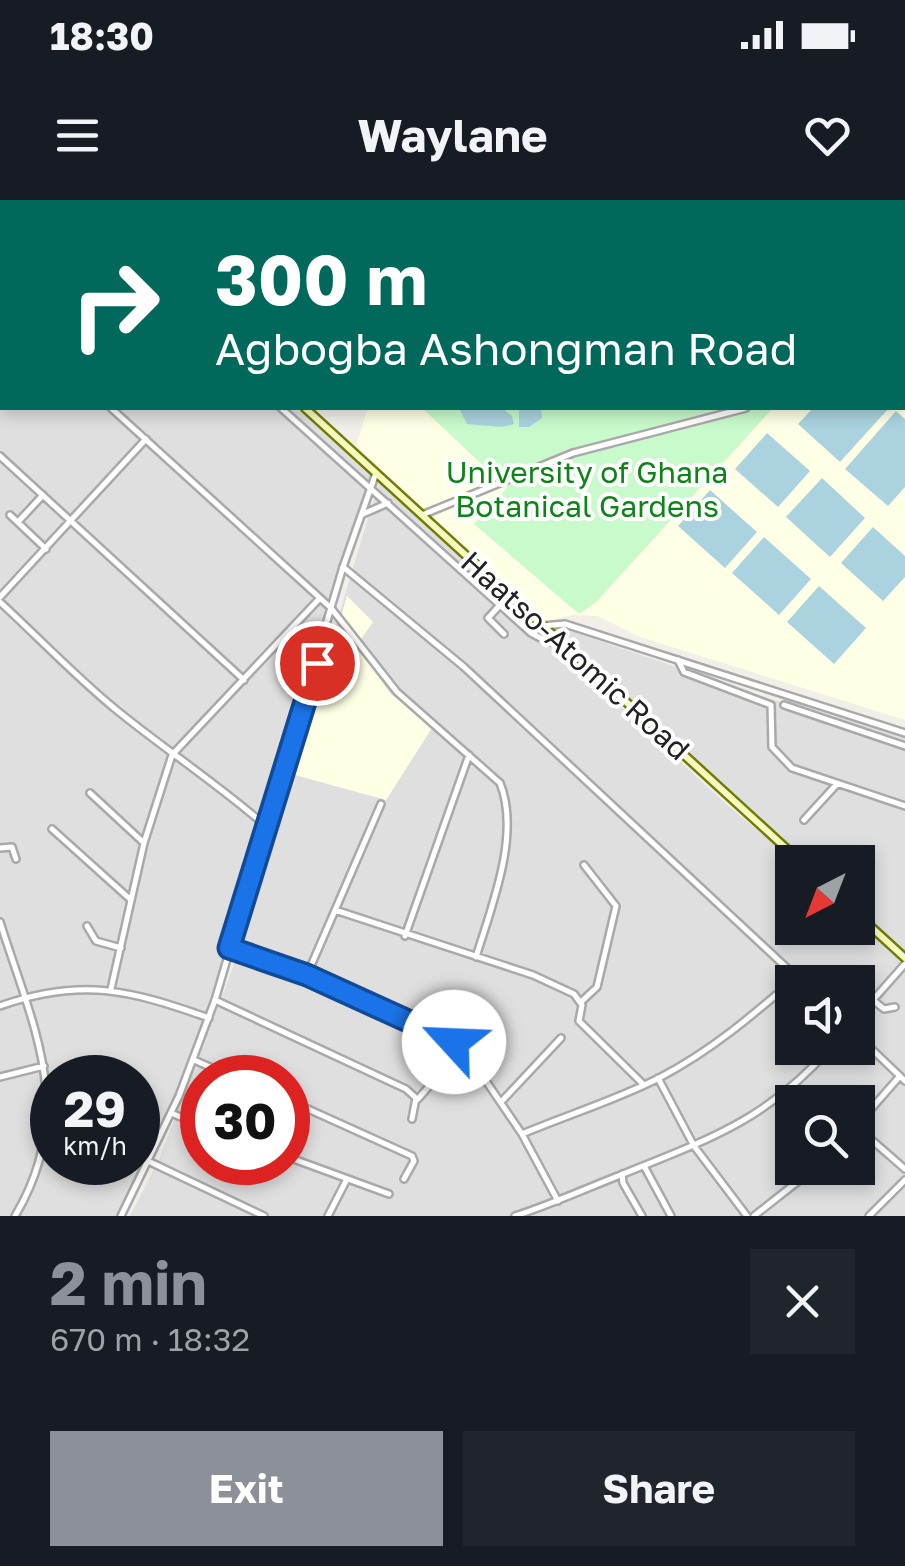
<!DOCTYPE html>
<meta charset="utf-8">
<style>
:root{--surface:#171b24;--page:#20242c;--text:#f1f3f6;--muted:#9ea1a6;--accent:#8c9099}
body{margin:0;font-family:"Golos Text",sans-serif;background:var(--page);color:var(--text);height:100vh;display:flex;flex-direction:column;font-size:38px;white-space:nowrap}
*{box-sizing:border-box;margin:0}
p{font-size:32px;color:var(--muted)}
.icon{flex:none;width:55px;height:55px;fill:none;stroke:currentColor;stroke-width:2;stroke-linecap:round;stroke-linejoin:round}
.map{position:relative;height:1016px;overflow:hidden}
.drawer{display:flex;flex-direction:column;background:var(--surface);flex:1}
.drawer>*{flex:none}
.top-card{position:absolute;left:0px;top:0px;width:905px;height:210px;box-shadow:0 5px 15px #0003;background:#00695c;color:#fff;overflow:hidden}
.needle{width:65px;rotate:222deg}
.controls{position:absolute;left:775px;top:645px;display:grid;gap:20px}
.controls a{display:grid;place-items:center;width:100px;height:100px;border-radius:0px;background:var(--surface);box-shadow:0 5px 15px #0003;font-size:50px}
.speed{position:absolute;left:30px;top:855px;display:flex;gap:20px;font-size:50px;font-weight:700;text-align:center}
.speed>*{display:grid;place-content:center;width:130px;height:130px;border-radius:50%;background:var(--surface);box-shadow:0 5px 15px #0003;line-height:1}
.speed small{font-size:25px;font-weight:400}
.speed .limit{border:15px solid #d22;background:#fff;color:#111}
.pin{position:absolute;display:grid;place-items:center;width:85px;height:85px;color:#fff;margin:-42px;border:5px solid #fff;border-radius:50%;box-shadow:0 2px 10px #0007}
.me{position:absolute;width:110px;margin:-55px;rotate:295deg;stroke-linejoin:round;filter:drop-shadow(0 0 8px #0008)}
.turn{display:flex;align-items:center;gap:35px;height:210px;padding:0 50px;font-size:45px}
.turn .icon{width:130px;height:130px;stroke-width:2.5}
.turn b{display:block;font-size:70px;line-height:85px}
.round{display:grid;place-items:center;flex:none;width:105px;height:105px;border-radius:0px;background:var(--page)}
.summary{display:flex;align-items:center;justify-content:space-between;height:170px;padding:0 50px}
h1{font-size:60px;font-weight:700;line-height:75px;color:var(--accent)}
.button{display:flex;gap:20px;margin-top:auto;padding:20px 50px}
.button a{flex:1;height:115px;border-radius:0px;background:var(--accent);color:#fff;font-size:40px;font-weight:700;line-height:115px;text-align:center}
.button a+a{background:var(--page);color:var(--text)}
.status{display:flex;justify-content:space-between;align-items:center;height:70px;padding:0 50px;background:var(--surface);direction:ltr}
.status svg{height:28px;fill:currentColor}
header{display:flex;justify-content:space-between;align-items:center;height:130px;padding:0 50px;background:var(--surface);font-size:45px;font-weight:700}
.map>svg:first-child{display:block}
</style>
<div class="status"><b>18:30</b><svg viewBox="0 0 49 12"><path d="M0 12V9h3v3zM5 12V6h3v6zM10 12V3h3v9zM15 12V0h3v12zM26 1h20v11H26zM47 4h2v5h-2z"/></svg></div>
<header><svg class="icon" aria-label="menu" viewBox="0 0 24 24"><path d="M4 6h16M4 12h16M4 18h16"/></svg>Waylane<svg class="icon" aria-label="heart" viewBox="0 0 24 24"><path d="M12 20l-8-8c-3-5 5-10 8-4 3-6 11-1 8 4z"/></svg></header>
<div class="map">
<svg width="905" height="1016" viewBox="0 0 905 1016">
<rect width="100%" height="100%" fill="#f2efe9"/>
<path fill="#e0dfdf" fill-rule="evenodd" d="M 0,0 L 69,2 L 2,2 L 2,208 L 302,208 L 377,272 L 179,896 L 121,1016 L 0,1016 ZM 52,878 L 138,878 L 138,962 L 52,962 Z
M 379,282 L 726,604 L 796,662 L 792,662 L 792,728 L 858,728 L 858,662 L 801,662 L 547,431 L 553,425 L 773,500 L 905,535 L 905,1016 L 130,1016 L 159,959 L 231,773 ZM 792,782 L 858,782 L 858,848 L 792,848 ZM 202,878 L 288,878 L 288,962 L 202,962 ZM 792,902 L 858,902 L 858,968 L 792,968 Z"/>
<path fill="#ffffe5" d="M 85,0 L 905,0 L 905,520 L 640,437 L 597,416 L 572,415 L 545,422 L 356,246 L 368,208 L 902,208 L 902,2 Z
M 347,396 L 373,422 L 356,446 L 390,493 L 432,528 L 386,600 L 295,575 Z"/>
<path fill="#c8facc" d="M 114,0 L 863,0 L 117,2 Z
M 422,208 L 773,208 L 596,402 L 579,414 L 474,324 L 507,288 Z"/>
<path fill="#aad3df" d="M 459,208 L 502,208 L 512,216 L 514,224 L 502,227 L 467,224 Z
M 519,208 L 541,208 L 542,218 L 529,227 L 519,227 Z
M 813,208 L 889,208 L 840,262 L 798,224 Z
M 896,211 L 905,219 L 905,287 L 888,306 L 845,269 Z
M 767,233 L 810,271 L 778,307 L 735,269 Z
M 822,278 L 865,318 L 830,357 L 786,317 Z
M 710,290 L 757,332 L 725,368 L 678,326 Z
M 873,327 L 905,356 L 905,377 L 883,401 L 841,363 Z
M 764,337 L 811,379 L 779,415 L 732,373 Z
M 819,386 L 866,428 L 834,464 L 787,422 Z"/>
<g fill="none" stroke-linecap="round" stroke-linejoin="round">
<defs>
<path id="minor" d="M 36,0 L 38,2
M 0,106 L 2,108
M 111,208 L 331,408 L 397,492 L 500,583 C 521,634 491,708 476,757
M 0,256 L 244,480
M 10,315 L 46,349
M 422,315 L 573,253 L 746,208
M 18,322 L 43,295
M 343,367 L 464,467 L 802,782
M 0,397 L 146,239
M 0,402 C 38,437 74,475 114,508 C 164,549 218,584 267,627
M 500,405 L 488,418 L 504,434
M 678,460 L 684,472 L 771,505 L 772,547 L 792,568 L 905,606
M 784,505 L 905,546
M 90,593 L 144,643
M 804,620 L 837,584
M 52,629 L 131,700
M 0,648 L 12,647 L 16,659
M 335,710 L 533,775 L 574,794 L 582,805 L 579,821 L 644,885
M 0,722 C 33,827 78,911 15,1016
M 87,726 L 96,741 L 121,748
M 405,736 L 469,555
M 229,748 L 307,775 L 454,843 L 467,853 L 522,934 L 558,1001
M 307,775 L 381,604
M 111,789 L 144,643 L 172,555 L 320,398
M 215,800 L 406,889 L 416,898 L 412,919
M 873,800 L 884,809 L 895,807
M 582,801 L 597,787 L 616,706 L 584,665
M 0,806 C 81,777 130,790 209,818
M 858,817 L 905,764
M 858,836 L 905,881
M 194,860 L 235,878
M 0,877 L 44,866
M 658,878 L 694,946 L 747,1016
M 418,899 L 431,884 L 451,841
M 288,900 L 412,956 L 414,961 L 404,979
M 501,902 L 561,838
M 171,913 L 202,926
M 858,924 L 900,876
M 858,928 L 905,969
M 522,934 C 567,915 616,900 659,878 C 711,851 753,815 797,777
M 288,957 L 389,994
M 148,961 L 264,1016
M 644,966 L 671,1016
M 622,974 L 623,983 L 642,1016
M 328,1016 L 347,979
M 515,1016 C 552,1004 587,988 623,974 C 707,940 769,919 830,848
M 754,1016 L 815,968
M 869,1016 L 905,980"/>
<path id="tertiary" d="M 281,208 L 531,433 L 548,442 L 559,442
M 363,314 L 388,303
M 542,426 L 565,424 L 905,533
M 121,1016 L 179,896 L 215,800 L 343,367 L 376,273"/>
<path id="secondary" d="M 75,0 L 78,2
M 305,208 L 801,662
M 858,715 L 905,758"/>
</defs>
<use href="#minor" stroke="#a9a9a9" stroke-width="10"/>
<use href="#tertiary" stroke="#a9a9a9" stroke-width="10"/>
<use href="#secondary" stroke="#707d05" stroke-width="11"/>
<use href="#minor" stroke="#fff" stroke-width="5"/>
<use href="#tertiary" stroke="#fff" stroke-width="5"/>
<use href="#secondary" stroke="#f7fabf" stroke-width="6"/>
</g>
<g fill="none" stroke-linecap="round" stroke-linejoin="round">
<defs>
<path id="route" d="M 317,463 L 229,748 L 307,775 L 454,842"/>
</defs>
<use href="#route" stroke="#114b97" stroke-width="25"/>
<use href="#route" stroke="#1a73e8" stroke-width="18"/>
</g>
<g text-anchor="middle" stroke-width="8" stroke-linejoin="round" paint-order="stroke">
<g font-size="30" fill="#0c8416" stroke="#fff">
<text x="587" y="283">University of Ghana<tspan x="587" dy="34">Botanical Gardens</tspan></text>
</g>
<g font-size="30" fill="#222" stroke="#fff">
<text transform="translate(575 456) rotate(42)" y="10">Haatso-Atomic Road</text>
</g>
</g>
</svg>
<div class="controls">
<a><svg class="needle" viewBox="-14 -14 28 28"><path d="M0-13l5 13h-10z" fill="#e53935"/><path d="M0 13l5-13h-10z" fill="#9ea1a6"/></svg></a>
<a><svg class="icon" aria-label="sound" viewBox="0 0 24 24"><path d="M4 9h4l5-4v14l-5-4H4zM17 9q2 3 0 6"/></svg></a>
<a><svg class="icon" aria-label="search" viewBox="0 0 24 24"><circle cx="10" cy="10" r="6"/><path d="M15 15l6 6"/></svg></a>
</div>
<div class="speed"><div>29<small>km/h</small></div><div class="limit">30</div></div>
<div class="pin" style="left:317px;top:463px;background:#d93025"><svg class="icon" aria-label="arrive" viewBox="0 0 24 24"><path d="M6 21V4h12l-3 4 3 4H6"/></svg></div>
<svg class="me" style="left:454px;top:842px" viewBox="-20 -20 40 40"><circle r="19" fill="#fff"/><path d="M0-13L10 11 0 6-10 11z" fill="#1a73e8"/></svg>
<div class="top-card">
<div class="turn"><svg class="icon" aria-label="right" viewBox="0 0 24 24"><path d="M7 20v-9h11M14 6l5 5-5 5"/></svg><div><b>300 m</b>Agbogba Ashongman Road</div></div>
</div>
</div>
<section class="drawer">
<div class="summary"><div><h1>2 min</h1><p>670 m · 18:32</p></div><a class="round"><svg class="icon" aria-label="close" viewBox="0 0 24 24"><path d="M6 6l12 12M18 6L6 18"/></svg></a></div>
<div class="button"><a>Exit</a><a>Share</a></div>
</section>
